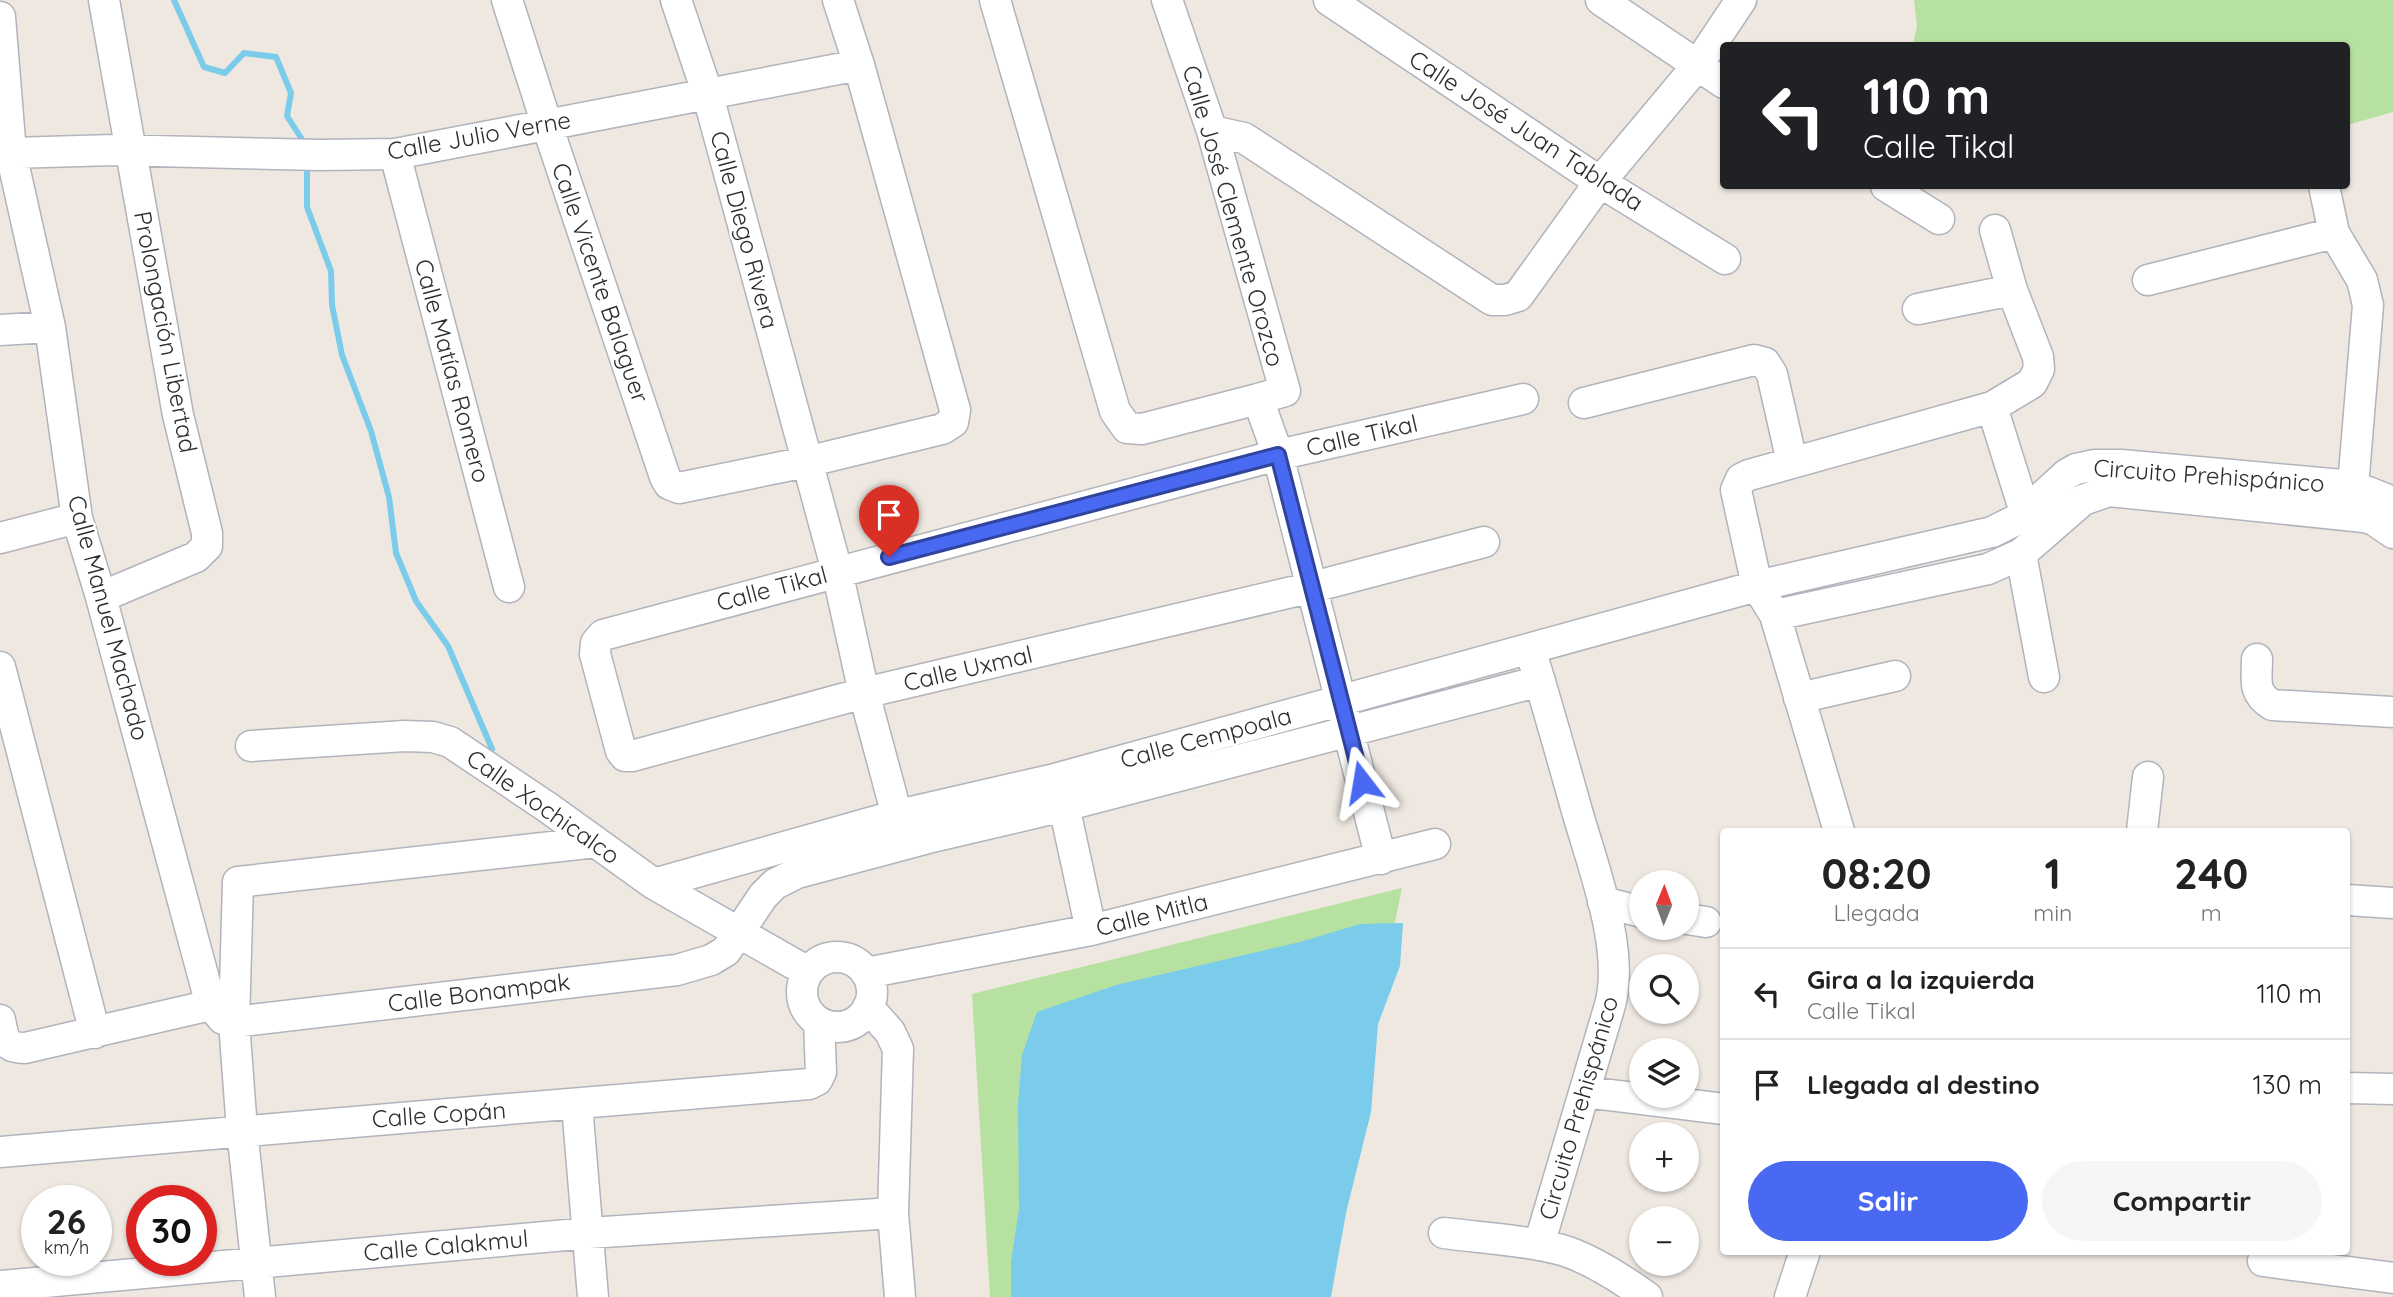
<!DOCTYPE html>
<html lang="es">
<meta charset="utf-8">
<style>
:root{--surface:#fff;--page:#f6f6f6;--text:#222;--muted:#767676;--line:#e0e0e0;--accent:#4a69f2}
body{margin:0;font-family:Quicksand,sans-serif;background:var(--page);color:var(--text);height:100vh;display:flex;flex-direction:column;font-size:26px;white-space:nowrap}
*{box-sizing:border-box;margin:0}
p{font-size:23px;color:var(--muted)}
.icon{flex:none;width:38px;height:38px;fill:none;stroke:currentColor;stroke-width:2;stroke-linecap:round;stroke-linejoin:round}
.map{position:relative;flex:1;overflow:hidden}
.sheet{position:absolute;left:1720px;top:828px;width:630px;height:427px;display:flex;flex-direction:column;background:var(--surface);border-radius:7px;box-shadow:0 2px 5px #0004}
.sheet>*{flex:none}
.banner{position:absolute;left:1720px;top:42px;width:630px;height:147px;border-radius:7px;box-shadow:0 2px 5px #0004;background:#202124;color:#fff;overflow:hidden}
.needle{width:46px;rotate:1deg}
.fabs{position:absolute;left:1629px;top:870px;display:grid;gap:14px}
.fabs a{display:grid;place-items:center;width:70px;height:70px;border-radius:50%;background:var(--surface);box-shadow:0 2px 5px #0004;font-size:35px}
.speed{position:absolute;left:21px;top:1185px;display:flex;gap:14px;font-size:35px;font-weight:700;text-align:center}
.speed>*{display:grid;place-content:center;width:91px;height:91px;border-radius:50%;background:var(--surface);box-shadow:0 2px 5px #0004;line-height:1}
.speed small{font-size:18px;font-weight:400}
.speed .limit{border:10px solid #d22;background:#fff;color:#111}
.pin{position:absolute;display:grid;place-items:center;width:60px;height:60px;color:#fff;margin:-72px -30px;border-radius:50% 50% 50% 0;rotate:-45deg;box-shadow:0 0 7px #0007}
.pin .icon{rotate:45deg}
.me{position:absolute;width:77px;margin:-38px;rotate:346deg;stroke-linejoin:round;filter:drop-shadow(0 0 5px #0008)}
.turn{display:flex;align-items:center;gap:24px;height:147px;padding:0 28px;font-size:32px}
.turn .icon{width:91px;height:91px;stroke-width:2.5}
.turn b{display:block;font-size:49px;line-height:60px}
.eta{display:flex;justify-content:space-evenly;align-items:center;height:119px;text-align:center}
.eta b{font-size:42px;font-weight:800;line-height:49px}
.primary-button{display:flex;gap:14px;margin-top:auto;padding:14px 28px}
.primary-button a{flex:1;height:80px;border-radius:42px;background:var(--accent);color:#fff;font-size:28px;font-weight:800;line-height:80px;text-align:center}
.primary-button a+a{background:var(--page);color:var(--text)}
ul{padding:0;list-style:none}
li{display:flex;align-items:center;gap:21px;height:91px;padding:0 28px;border-top:2px solid var(--line)}
li div{flex:1}
li b{display:block;font-size:26px}
li em{font-style:normal}
.map>svg:first-child{display:block}
</style>
<div class="map">
<svg width="2393" height="1297" viewBox="0 0 2393 1297">
<rect width="100%" height="100%" fill="#eee8e1"/>
<path fill="#b6e1a0" d="M 1914,0 L 2393,0 L 2393,112 L 2347,125 L 2347,46 L 1913,45 L 1917,26 Z
M 1402,888 L 1317,1297 L 990,1297 L 972,994 Z"/>
<path fill="#7accea" d="M 1403,923 L 1400,966 L 1378,1024 L 1371,1112 L 1346,1213 L 1331,1297 L 1011,1297 L 1011,1262 L 1019,1209 L 1018,1104 L 1022,1055 L 1037,1012 L 1116,985 L 1300,942 L 1360,924 Z"/>
<g fill="none" stroke-linecap="round" stroke-linejoin="round">
<path stroke="#7accea" stroke-width="6" d="M 174,0 L 204,67 L 225,73 L 244,53 L 276,57 L 291,93 L 287,116 L 305,144
M 307,162 L 307,207 L 331,271 L 332,305 L 342,355 L 371,431 L 389,497 L 396,553 L 416,601 L 448,646 L 492,749"/>
<defs>
<path id="minor" d="M 507,0 L 547,125 L 665,477 L 669,484 L 679,488 L 806,462 L 942,429 L 953,422 L 955,410 L 859,65 L 838,0
M 676,0 L 707,92 L 837,571 L 864,693 L 902,834
M 995,0 L 1115,411 L 1127,428 L 1142,429 L 1258,399
M 1167,0 L 1212,131 L 1285,391 L 1258,399 L 1278,455 L 1381,859
M 1329,0 L 1600,182 L 1725,259
M 1601,0 L 1724,83
M 0,17 L 11,153 L 50,327 L 77,518 L 101,597 L 211,1005 L 223,1019 L 234,1022 L 677,970 L 711,960 L 726,951 L 763,896 L 775,884 L 797,873 L 928,838 L 1064,806 L 1540,681
M 1212,131 L 1244,138 L 1492,300 L 1505,300 L 1518,296 L 1600,182 L 1697,66 L 1741,0
M 11,153 L 114,150 L 320,155 L 395,154 L 859,65
M 395,154 L 509,587
M 1886,186 L 1939,219
M 2324,186 L 2334,233 L 2362,280 L 2368,305 L 2353,486
M 2148,280 L 2334,233
M 1918,309 L 2012,290
M 0,330 L 50,327
M 1584,403 L 1754,360 L 1765,363 L 1772,374 L 1792,462
M 1992,407 L 2025,512
M 0,538 L 77,518
M 1484,542 L 1313,587 L 864,693 L 632,756 L 625,756 L 621,751 L 595,654 L 596,643 L 603,635 L 1278,455 L 1523,399
M 2021,554 L 2044,677
M 101,597 L 196,557 L 207,546 L 207,533 L 178,415 L 104,0
M 1775,615 L 1988,569 L 2021,554 L 2083,500 L 2109,491 L 2364,517 L 2374,520 L 2393,533
M 2257,659 C 2257,680 2252,692 2272,705 L 2393,712
M 1534,662 C 1549,711 1563,761 1577,811 C 1593,867 1625,949 1610,1005 L 1539,1245
M 0,667 L 95,1033
M 1799,698 L 1895,676
M 251,746 L 405,736 L 433,737 L 450,742 L 547,807 L 654,884 L 808,972
M 1057,787 L 1064,806 L 1091,930
M 1839,831 L 1775,615 L 1757,586 L 1736,490 L 1741,479 L 1749,475 L 1992,407 L 2032,383 L 2039,369 L 2038,357 L 2012,290 L 1995,230
M 2142,831 L 2148,777
M 654,884 L 898,815 L 1055,779 L 1757,586 L 1992,532 L 2018,519 L 2067,474 L 2076,469 L 2095,465 L 2121,465 L 2353,486 L 2393,502
M 2347,900 L 2393,903
M 1603,902 L 1642,912
M 1687,919 L 1706,922
M802 992a35 35 0 1 1 70 0a35 35 0 1 1-70 0Z
M 866,973 L 1091,930 L 1435,844
M 868,1007 L 890,1032 L 898,1049 L 893,1213 L 900,1297
M 0,1020 C 4,1038 3,1048 25,1048 L 211,1005
M 2347,1088 L 2393,1089
M 1585,1092 L 1724,1109
M 577,1105 L 593,1297
M 0,1152 C 270,1127 539,1108 809,1084 L 817,1080 L 821,1072 L 819,1022
M 1444,1233 C 1483,1238 1524,1240 1562,1250 C 1592,1259 1622,1279 1647,1297
M 2263,1261 L 2393,1278
M 0,1286 L 589,1233 L 893,1213
M 260,1297 L 242,1130 L 234,1022 L 238,882 L 596,842
M 1790,1297 L 1805,1251"/>
</defs>
<use href="#minor" stroke="#b1b3bd" stroke-width="33"/>
<use href="#minor" stroke="#fff" stroke-width="30"/>
</g>
<g fill="none" stroke-linecap="round" stroke-linejoin="round">
<defs>
<path id="route" d="M 889,557 L 1278,455 L 1362,782"/>
</defs>
<use href="#route" stroke="#30449d" stroke-width="18"/>
<use href="#route" stroke="#4a69f2" stroke-width="12"/>
</g>
<g text-anchor="middle" stroke-width="5" stroke-linejoin="round" paint-order="stroke">
<g font-size="24" fill="#2d2d2d" stroke="#fff">
<text transform="translate(1526 131) rotate(33)" y="8">Calle José Juan Tablada</text>
<text transform="translate(479 136) rotate(-10)" y="8">Calle Julio Verne</text>
<text transform="translate(1233 216) rotate(74)" y="8">Calle José Clemente Orozco</text>
<text transform="translate(744 230) rotate(75)" y="8">Calle Diego Rivera</text>
<text transform="translate(600 283) rotate(71)" y="8">Calle Vicente Balaguer</text>
<text transform="translate(165 332) rotate(79)" y="8">Prolongación Libertad</text>
<text transform="translate(452 371) rotate(75)" y="8">Calle Matías Romero</text>
<text transform="translate(1362 436) rotate(-13)" y="8">Calle Tikal</text>
<text transform="translate(2209 476) rotate(4)" y="8">Circuito Prehispánico</text>
<text transform="translate(772 589) rotate(-15)" y="8">Calle Tikal</text>
<text transform="translate(108 618) rotate(75)" y="8">Calle Manuel Machado</text>
<text transform="translate(968 669) rotate(-13)" y="8">Calle Uxmal</text>
<text transform="translate(1206 738) rotate(-15)" y="8">Calle Cempoala</text>
<text transform="translate(543 807) rotate(35)" y="8">Calle Xochicalco</text>
<text transform="translate(1152 915) rotate(-14)" y="8">Calle Mitla</text>
<text transform="translate(479 993) rotate(-7)" y="8">Calle Bonampak</text>
<text transform="translate(1579 1108) rotate(-74)" y="8">Circuito Prehispánico</text>
<text transform="translate(439 1115) rotate(-4)" y="8">Calle Copán</text>
<text transform="translate(446 1246) rotate(-5)" y="8">Calle Calakmul</text>
</g>
</g>
</svg>
<div class="fabs">
<a><svg class="needle" viewBox="-14 -14 28 28"><path d="M0-13l5 13h-10z" fill="#e53935"/><path d="M0 13l5-13h-10z" fill="#767676"/></svg></a>
<a><svg class="icon" aria-label="search" viewBox="0 0 24 24"><circle cx="10" cy="10" r="6"/><path d="M15 15l6 6"/></svg></a>
<a><svg class="icon" aria-label="layers" viewBox="0 0 24 24"><path d="M12 4l9 5-9 5-9-5zM3 14l9 5 9-5"/></svg></a>
<a>+</a>
<a>−</a>
</div>
<div class="speed"><div>26<small>km/h</small></div><div class="limit">30</div></div>
<div class="pin" style="left:889px;top:557px;background:#d93025"><svg class="icon" aria-label="arrive" viewBox="0 0 24 24"><path d="M6 21V4h12l-3 4 3 4H6"/></svg></div>
<svg class="me" style="left:1362px;top:782px" viewBox="-20 -20 40 40"><path d="M0-17L14 15 0 8-14 15z" fill="#4a69f2" stroke="#fff" stroke-width="4"/></svg>
<div class="banner">
<div class="turn"><svg class="icon" aria-label="left" viewBox="0 0 24 24"><path d="M17 20v-9H6M10 6l-5 5 5 5"/></svg><div><b>110 m</b>Calle Tikal</div></div>
</div>
<section class="sheet">
<div class="eta">
<div><b>08:20</b><p>Llegada</p></div>
<div><b>1</b><p>min</p></div>
<div><b>240</b><p>m</p></div>
</div>
<ul>
<li><svg class="icon" aria-label="left" viewBox="0 0 24 24"><path d="M17 20v-9H6M10 6l-5 5 5 5"/></svg><div><b>Gira a la izquierda</b><p>Calle Tikal</p></div><em>110 m</em></li>
<li><svg class="icon" aria-label="arrive" viewBox="0 0 24 24"><path d="M6 21V4h12l-3 4 3 4H6"/></svg><div><b>Llegada al destino</b></div><em>130 m</em></li>
</ul>
<div class="primary-button"><a>Salir</a><a>Compartir</a></div>
</section>
</div>
